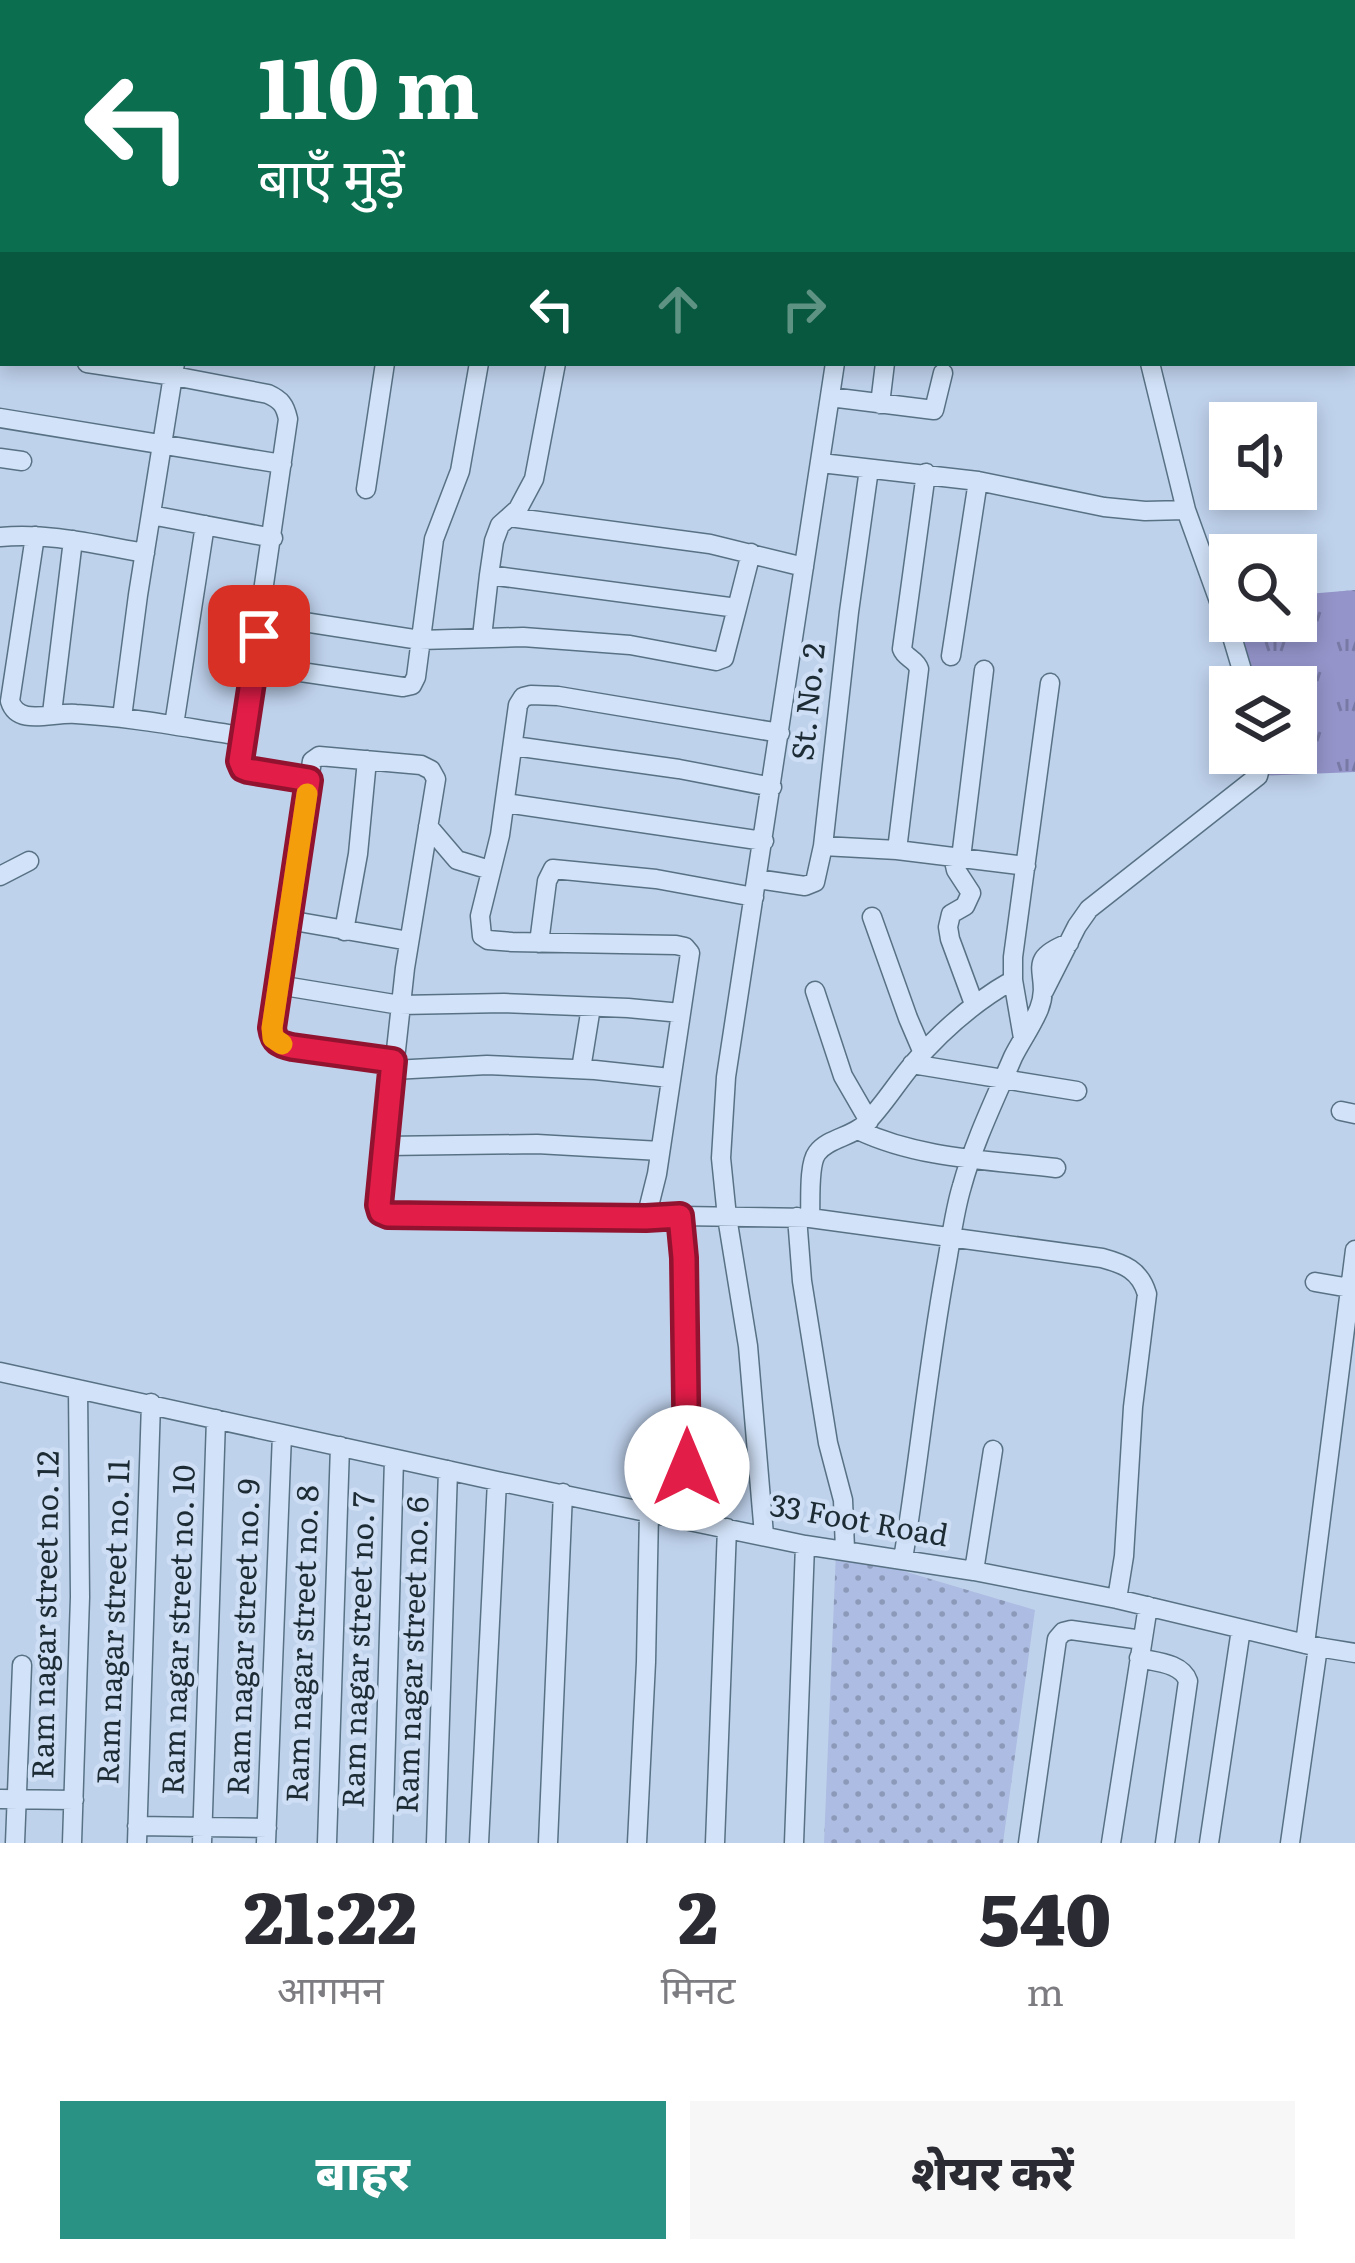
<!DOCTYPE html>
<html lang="hi">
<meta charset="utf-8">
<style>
:root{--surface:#fff;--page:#f7f7f7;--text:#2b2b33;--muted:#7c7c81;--accent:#2a9284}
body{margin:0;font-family:Literata,"Noto Sans Devanagari",serif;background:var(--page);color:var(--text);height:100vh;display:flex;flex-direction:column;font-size:45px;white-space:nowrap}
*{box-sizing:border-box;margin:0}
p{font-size:39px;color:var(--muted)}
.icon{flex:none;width:66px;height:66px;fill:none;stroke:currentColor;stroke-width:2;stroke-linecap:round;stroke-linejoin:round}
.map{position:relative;height:1843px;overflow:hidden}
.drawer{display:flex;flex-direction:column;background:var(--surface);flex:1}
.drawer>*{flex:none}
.banner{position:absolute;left:0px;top:0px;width:1356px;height:366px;box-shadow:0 6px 18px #0003;background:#0b6e4f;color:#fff;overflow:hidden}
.fabs{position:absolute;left:1209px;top:402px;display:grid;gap:24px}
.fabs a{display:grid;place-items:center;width:108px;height:108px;border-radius:0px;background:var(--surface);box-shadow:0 6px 18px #0003;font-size:60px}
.pin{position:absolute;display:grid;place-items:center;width:102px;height:102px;color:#fff;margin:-51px;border-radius:24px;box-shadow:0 6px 18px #0006}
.me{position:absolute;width:132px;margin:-66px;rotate:0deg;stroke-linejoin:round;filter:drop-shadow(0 0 9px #0008)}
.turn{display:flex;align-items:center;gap:42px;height:252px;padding:0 60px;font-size:54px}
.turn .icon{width:156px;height:156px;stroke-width:2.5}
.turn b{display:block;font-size:84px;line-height:102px}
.lanes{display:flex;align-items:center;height:114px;padding:0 60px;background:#0003;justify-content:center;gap:60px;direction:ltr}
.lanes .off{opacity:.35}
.eta{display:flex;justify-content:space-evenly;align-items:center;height:204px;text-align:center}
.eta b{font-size:72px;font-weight:800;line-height:84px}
.cta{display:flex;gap:24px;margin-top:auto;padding:24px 60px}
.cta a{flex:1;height:138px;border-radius:0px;background:var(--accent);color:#fff;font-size:48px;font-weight:800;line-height:138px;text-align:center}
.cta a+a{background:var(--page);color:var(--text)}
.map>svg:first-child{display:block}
</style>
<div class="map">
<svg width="1355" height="1843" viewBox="0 0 1355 1843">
<defs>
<pattern id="farmland-dots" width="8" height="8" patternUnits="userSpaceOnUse" patternTransform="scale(3)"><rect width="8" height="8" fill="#adbce2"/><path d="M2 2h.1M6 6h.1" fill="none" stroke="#8c99b8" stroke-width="1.8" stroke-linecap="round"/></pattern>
<pattern id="park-tufts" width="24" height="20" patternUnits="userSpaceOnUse" patternTransform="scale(3)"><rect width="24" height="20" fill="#9494ca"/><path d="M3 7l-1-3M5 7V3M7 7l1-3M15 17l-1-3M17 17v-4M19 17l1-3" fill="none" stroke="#7879a5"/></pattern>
</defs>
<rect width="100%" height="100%" fill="#bfd2ec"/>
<path fill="url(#farmland-dots)" d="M 836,1551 L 1035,1610 L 1003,1843 L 824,1843 Z"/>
<path fill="url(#park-tufts)" d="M 1355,590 L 1355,772 L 1255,776 L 1250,753 L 1296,753 L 1296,687 L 1237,687 L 1219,601 L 1230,600 L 1230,621 L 1296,621 L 1296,595 Z"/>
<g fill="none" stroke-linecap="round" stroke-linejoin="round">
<defs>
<path id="street" d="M 605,0 L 611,3
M 920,0 L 921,3
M 1054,0 L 1054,3
M 1345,0 L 1346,3
M 89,3 L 89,0
M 128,3 L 128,0
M 190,3 L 191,0
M 236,3 L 237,0
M 288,3 L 289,0
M 386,3 L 387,0
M 423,3 L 436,0
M 532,3 L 533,0
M 1353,20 L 1355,21
M 1353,99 L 1355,99
M 0,133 L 3,133
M 1353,191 L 1355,191
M 0,207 L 3,207
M 0,282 L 3,283
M 1353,343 L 1355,344
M 0,351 L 3,352
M 87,363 L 174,376 L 268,394 C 281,400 285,405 288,419 L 242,736 L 240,761 L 243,768 L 309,780 L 312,761 L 319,756 L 421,765 L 431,770 L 436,779 L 405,968 L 379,1205 L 381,1212 L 388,1215 L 646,1218
M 556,363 L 534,479 L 518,509 L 500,525 L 494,541 L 489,575 L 737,608 L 751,553
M 830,397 L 934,410 L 943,373
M 880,404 L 885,363
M 0,418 L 282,464
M 0,458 L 22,461
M 821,463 L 978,481 L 1104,507 L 1145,511 L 1186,510 L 1150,363
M 366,489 L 385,363
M 1186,510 L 1233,640 L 1247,687
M 151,515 L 273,538
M 509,517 L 710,544 L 804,567
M 35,536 L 10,701 C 18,727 52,712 76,714 C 132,717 187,728 242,736
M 0,537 C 48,532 98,545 145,553
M 304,622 L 420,640 L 523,637 L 630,645 L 716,661 L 724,658 L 737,608
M 482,637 L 489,575
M 951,656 L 978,481
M 294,671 L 403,687 L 412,685 L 416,677 L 434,539 L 460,471 L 479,363
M 52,713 L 73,540
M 122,717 L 138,595 L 175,363
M 174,725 L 205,525
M 514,746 L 679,769 L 772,787
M 309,780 L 288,920 L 409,941
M 506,803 L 764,841
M 428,826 L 457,860 L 490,870
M 823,846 L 897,850 L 1026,866
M 897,850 L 919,669 C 916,659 905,658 902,649 L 926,473
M 953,857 L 956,870 L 971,893 L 965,906 L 951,914 L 948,927 L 950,939 L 974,1004
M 961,858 L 984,670
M 0,876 L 29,861
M 757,879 L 805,886 L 815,882 L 823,846 L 849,612 L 869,469
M 872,917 L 908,1018 L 923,1053
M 288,920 L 272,1028 L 273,1038 L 279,1044 L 292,1047 L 393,1061
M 344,931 L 358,854 L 367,760
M 539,943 L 547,881 L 553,869 L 656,879 L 754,897
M 278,985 L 400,1005 L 504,1003 L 628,1008 L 681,1013
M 815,991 L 843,1076 L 869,1121
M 1044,991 L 1077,926 L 1089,909 L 1258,776 L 1264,753
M 1023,1038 L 1013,980 L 1013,957 L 1050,683
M 912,1064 L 1077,1091
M 581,1069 L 591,1007
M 393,1070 L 487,1065 L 595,1070 L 670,1078
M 1341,1111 L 1355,1114
M 858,1130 C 919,1159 990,1160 1056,1168
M 386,1146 L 537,1144 L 660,1151
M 680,1216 L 646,1218 L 657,1174 L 690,953 L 685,947 L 676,945 L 512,942 L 488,940 L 482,936 L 480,916 L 500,835 L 518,705 L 523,697 L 531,695 L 558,696 L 780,733
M 797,1217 L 802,1281 L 828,1443 L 843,1500 L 845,1549
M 810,1218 C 811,1202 808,1165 817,1153 C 828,1138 852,1137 865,1124 C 883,1106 896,1084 912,1065 C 941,1031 974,1002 1013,980
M 1315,1282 L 1355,1289
M 0,1372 L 497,1481 L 805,1545 L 974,1571 L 1117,1599 L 1318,1647 L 1355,1653
M 687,1519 L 684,1258 L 680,1216 L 810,1218 L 1102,1258 C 1124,1264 1140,1270 1147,1294 L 1133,1407 L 1124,1556 L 1117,1599
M 764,1535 L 748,1346 L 727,1217 L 721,1158 L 726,1077 L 835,363
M 903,1559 C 919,1462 928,1364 946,1267 C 951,1240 954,1212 962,1186 C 974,1142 995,1099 1013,1057 C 1021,1041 1032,1026 1039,1009 C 1053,973 1021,961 1069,943
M 974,1571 L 993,1450
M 1305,1644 L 1355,1250
M 1139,1658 C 1156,1662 1182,1663 1188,1681 L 1165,1843
M 0,1799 L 74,1800
M 137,1826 L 267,1828
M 15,1843 L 22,1665
M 72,1843 L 80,1597 L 78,1389
M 137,1843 L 151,1403
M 202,1843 L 216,1419
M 266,1843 L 282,1434
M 327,1843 L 340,1446
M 383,1843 L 394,1459
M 436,1843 L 448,1470
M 479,1843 L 497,1481
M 548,1843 L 563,1493
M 637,1843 L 646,1662 L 649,1512
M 715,1843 L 727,1528
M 794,1843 L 805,1545
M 1028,1843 L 1057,1639 L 1063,1632 L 1071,1630 L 1142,1640
M 1111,1843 L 1148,1606
M 1209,1843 L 1241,1629
M 1290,1843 L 1318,1647"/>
</defs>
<use href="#street" stroke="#587284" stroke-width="21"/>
<use href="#street" stroke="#d2e2f8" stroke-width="18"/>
</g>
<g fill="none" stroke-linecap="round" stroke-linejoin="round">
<defs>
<path id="route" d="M 259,636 L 240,761 L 243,768 L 248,770 L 309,780 L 272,1028 C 274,1042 279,1044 292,1047 L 393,1061 L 379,1205 L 381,1212 L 388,1215 L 646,1218 L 680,1216 L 684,1258 L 687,1468"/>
</defs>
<use href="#route" stroke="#92132f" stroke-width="30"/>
<use href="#route" stroke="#e11d48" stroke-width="21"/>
<path stroke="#f59e0b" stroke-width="21" d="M 282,1044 L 273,1038 L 272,1028 L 307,794"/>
</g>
<g text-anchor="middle" stroke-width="9" stroke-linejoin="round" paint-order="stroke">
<g font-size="30" fill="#1c2b34" stroke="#cedef4">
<text transform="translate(809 702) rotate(-84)" y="10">St. No. 2</text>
<text transform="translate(859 1521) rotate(10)" y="10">33 Foot Road</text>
<text transform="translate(46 1615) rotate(-89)" y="10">Ram nagar street no. 12</text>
<text transform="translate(114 1622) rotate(-88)" y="10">Ram nagar street no. 11</text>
<text transform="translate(179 1630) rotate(-88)" y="10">Ram nagar street no. 10</text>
<text transform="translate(244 1637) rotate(-88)" y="10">Ram nagar street no. 9</text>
<text transform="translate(303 1644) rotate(-88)" y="10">Ram nagar street no. 8</text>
<text transform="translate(359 1650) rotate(-88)" y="10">Ram nagar street no. 7</text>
<text transform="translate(413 1655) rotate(-88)" y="10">Ram nagar street no. 6</text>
</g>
</g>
</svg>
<div class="fabs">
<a><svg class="icon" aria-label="sound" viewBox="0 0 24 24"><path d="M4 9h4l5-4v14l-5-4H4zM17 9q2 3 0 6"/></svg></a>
<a><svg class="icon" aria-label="search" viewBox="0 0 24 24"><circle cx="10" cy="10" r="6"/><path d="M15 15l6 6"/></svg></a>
<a><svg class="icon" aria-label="layers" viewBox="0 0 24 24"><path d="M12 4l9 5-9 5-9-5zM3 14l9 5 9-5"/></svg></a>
</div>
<div class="pin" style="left:259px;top:636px;background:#d93025"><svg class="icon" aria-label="arrive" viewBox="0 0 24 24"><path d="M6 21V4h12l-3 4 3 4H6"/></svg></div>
<svg class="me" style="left:687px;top:1468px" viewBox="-20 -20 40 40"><circle r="19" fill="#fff"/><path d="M0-13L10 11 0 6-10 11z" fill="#e11d48"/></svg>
<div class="banner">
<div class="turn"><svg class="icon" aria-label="left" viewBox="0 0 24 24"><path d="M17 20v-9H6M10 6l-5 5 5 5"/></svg><div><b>110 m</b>बाएँ मुड़ें</div></div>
<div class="lanes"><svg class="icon" aria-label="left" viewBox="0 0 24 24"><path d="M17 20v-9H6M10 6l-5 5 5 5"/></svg><svg class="icon off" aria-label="ahead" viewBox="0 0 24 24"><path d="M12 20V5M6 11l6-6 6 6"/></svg><svg class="icon off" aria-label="right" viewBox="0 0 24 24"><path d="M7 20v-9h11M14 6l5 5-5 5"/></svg></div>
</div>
</div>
<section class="drawer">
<div class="eta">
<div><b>21:22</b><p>आगमन</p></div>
<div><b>2</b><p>मिनट</p></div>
<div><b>540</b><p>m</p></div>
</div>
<div class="cta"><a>बाहर</a><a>शेयर करें</a></div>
</section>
